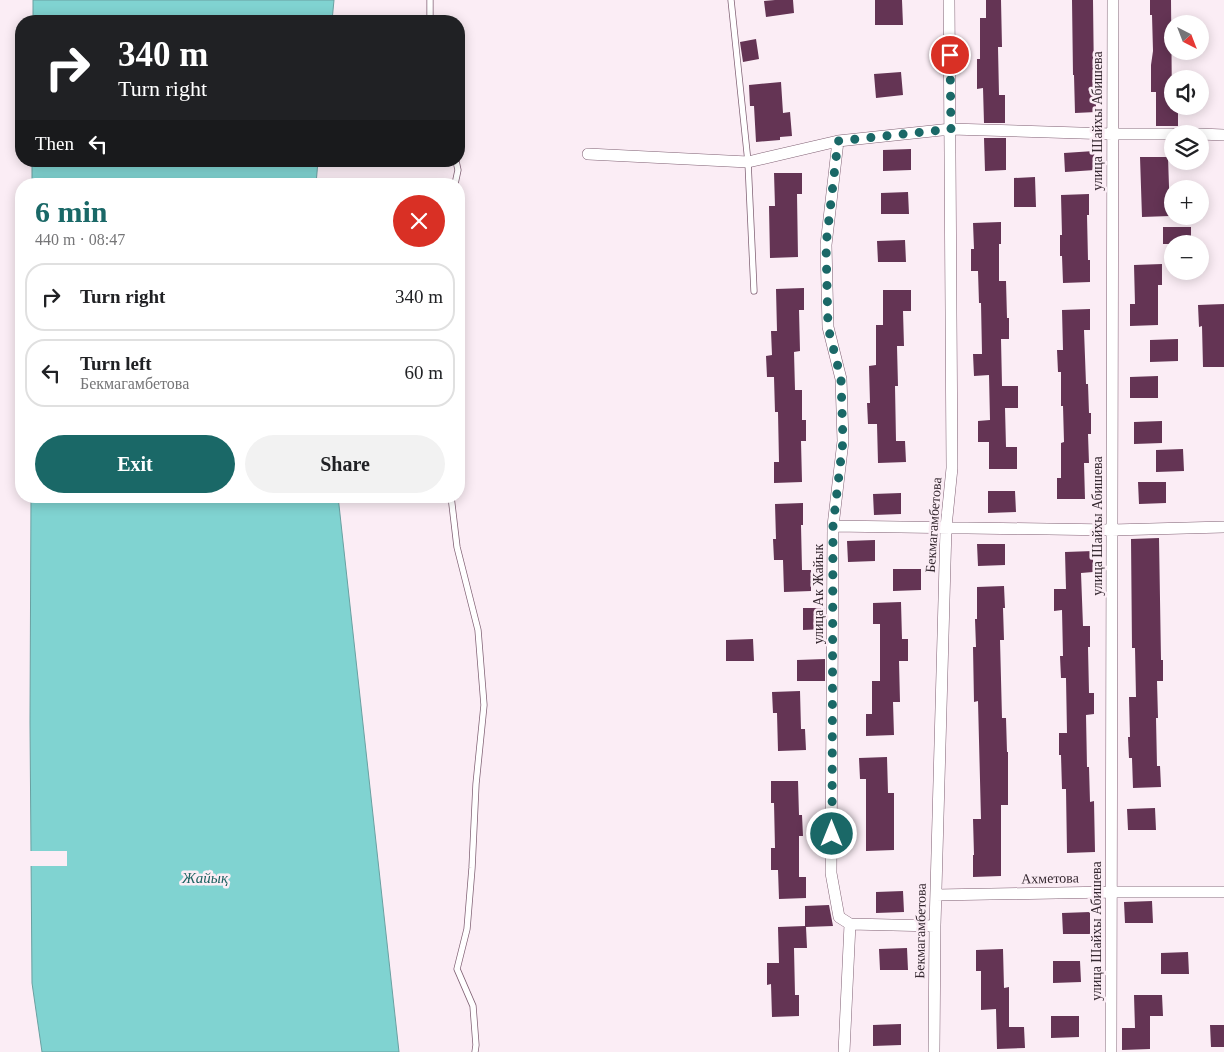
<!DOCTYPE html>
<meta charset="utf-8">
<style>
:root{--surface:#fff;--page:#f2f2f2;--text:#202124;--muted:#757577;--line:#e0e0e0;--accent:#1a6867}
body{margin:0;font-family:Georgia,serif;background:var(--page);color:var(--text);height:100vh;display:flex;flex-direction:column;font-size:19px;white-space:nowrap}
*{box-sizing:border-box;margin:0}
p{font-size:16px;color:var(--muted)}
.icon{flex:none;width:28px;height:28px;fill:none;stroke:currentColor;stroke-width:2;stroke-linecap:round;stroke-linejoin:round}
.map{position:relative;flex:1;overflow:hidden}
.details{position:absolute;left:15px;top:178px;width:450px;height:325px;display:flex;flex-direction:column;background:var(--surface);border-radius:20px;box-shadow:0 2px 12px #0003}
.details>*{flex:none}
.guide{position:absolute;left:15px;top:15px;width:450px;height:152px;border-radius:20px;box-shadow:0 2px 12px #0003;background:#202124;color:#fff;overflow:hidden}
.needle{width:32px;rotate:138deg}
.tools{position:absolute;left:1164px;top:15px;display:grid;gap:10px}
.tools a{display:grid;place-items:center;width:45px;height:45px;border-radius:50%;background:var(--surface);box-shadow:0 2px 12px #0003;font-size:25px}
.pin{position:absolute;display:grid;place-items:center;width:42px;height:42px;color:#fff;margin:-21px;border:2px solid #fff;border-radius:50%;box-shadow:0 1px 5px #0007}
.me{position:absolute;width:55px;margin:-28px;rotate:0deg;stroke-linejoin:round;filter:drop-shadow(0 0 4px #0008)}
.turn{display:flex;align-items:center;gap:18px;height:105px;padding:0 20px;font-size:22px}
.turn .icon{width:65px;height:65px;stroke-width:2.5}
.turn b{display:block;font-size:35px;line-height:42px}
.then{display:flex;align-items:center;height:48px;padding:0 20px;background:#0003;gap:10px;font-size:19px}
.round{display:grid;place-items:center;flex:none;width:52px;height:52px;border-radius:26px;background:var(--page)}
.headline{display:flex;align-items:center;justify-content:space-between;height:85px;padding:0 20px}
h1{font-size:30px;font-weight:800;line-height:38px;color:var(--accent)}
.primary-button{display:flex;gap:10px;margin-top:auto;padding:10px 20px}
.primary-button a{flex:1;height:58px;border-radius:30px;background:var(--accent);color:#fff;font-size:20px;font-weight:800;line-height:58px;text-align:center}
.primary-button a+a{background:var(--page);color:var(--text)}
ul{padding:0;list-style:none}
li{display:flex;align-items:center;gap:15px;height:68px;margin:0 10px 8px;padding:0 10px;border:2px solid var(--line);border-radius:20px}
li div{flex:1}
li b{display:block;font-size:19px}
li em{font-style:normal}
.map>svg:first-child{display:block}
</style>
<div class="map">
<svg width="1224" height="1052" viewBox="0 0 1224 1052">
<rect width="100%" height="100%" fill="#fbedf5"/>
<path fill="#80d3d1" stroke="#6aa0a1" d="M 33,0 L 334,0 L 332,21 L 33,21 Z
M 32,161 L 318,161 L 316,184 L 32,184 Z
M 31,496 L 338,496 L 399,1052 L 42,1052 L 32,983 L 30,722 Z"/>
<path fill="#fbedf5" d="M 29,851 L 67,851 L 67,866 L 29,866 Z"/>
<path fill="#643454" d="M 775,0 L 793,0 L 794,13 L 766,17 L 764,1 Z
M 875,0 L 902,0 L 903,25 L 875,25 Z
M 986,0 L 1001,0 L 1002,47 L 998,47 L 999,95 L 1005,95 L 1005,123 L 984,123 L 983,88 L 977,89 L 977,59 L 980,59 L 980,18 L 986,18 Z
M 1072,0 L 1093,0 L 1094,83 L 1096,83 L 1096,112 L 1075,113 L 1074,75 L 1073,75 Z
M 1150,0 L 1171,0 L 1172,106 L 1178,106 L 1178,126 L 1156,126 L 1156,92 L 1151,92 L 1151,65 L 1153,51 L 1152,15 L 1150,15 Z
M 756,39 L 759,59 L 743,62 L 740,42 Z
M 901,72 L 903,95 L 876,98 L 874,74 Z
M 781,82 L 783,113 L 790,112 L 792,136 L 780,137 L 780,140 L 756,142 L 754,106 L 750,106 L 749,85 Z
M 984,138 L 1006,138 L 1006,170 L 985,171 Z
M 911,149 L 911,170 L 883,171 L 883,150 Z
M 1094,151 L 1095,170 L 1065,172 L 1064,153 Z
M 1140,157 L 1168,157 L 1170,216 L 1142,217 Z
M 774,173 L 802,173 L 802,194 L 797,194 L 798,257 L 770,258 L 769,206 L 775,206 Z
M 1035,177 L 1036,207 L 1014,207 L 1014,178 Z
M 908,192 L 909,214 L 881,214 L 881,193 Z
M 1089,194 L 1089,215 L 1087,215 L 1088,260 L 1090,260 L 1090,282 L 1063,283 L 1062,256 L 1060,256 L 1060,235 L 1062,235 L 1061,195 Z
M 1001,222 L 1001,244 L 999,244 L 999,281 L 1006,281 L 1007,318 L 1009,318 L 1009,339 L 1001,339 L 1002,386 L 1018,386 L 1018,408 L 1005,408 L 1006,447 L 1017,447 L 1017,469 L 989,469 L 989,442 L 978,442 L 978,421 L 990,420 L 989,375 L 974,376 L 973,354 L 982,354 L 981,303 L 979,303 L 978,271 L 971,271 L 971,249 L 974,249 L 973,223 Z
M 1163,227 L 1191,227 L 1191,244 L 1163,244 Z
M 905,240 L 906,262 L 878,262 L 877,241 Z
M 1162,264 L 1162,285 L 1158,285 L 1158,325 L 1130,326 L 1130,304 L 1135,304 L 1134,265 Z
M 804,288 L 804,310 L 799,310 L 800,351 L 794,352 L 795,390 L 802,390 L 802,420 L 806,420 L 806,441 L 801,441 L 802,482 L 774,483 L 774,462 L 779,462 L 778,412 L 775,412 L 774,377 L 767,377 L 766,356 L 772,355 L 771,331 L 777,331 L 776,289 Z
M 883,290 L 911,290 L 911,311 L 903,311 L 904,346 L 897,346 L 898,386 L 895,386 L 896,441 L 905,441 L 906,462 L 878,463 L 877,424 L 868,424 L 867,403 L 870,403 L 869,366 L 876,365 L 876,325 L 883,325 Z
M 1224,304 L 1224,367 L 1203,367 L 1202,326 L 1199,327 L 1198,305 Z
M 1090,309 L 1090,330 L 1084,330 L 1086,384 L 1088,384 L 1089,413 L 1091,413 L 1091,434 L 1088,434 L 1089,463 L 1084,463 L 1085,499 L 1057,499 L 1057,478 L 1061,478 L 1061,443 L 1064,442 L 1063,406 L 1061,406 L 1061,372 L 1058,372 L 1057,350 L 1063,350 L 1062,310 Z
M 1178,339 L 1178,361 L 1150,362 L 1150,340 Z
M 1158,376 L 1158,398 L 1130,398 L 1130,377 Z
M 1162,421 L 1162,443 L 1134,444 L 1134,422 Z
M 1183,449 L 1184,471 L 1156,472 L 1156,450 Z
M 1138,482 L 1166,482 L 1166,503 L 1139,504 Z
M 988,491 L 1015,491 L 1016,512 L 988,513 Z
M 901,493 L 901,514 L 874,515 L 873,494 Z
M 803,503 L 803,525 L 801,525 L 802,570 L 811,570 L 811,591 L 784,592 L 783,560 L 774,560 L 773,539 L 776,539 L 775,504 Z
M 1159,538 L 1161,660 L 1163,660 L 1163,681 L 1157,681 L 1158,718 L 1156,718 L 1157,766 L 1160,766 L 1161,787 L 1133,788 L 1132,758 L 1129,758 L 1128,737 L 1130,737 L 1129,697 L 1136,697 L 1135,648 L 1132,648 L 1131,539 Z
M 875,540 L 875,561 L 848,562 L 847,541 Z
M 977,544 L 1005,544 L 1005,565 L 978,566 Z
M 1093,551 L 1093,572 L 1081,573 L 1083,626 L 1090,626 L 1090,647 L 1088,647 L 1089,693 L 1094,693 L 1094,714 L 1086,715 L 1087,767 L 1089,767 L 1090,802 L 1094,801 L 1095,852 L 1067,853 L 1066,789 L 1062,789 L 1061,755 L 1059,755 L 1059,733 L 1067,733 L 1066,678 L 1061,678 L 1060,656 L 1063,656 L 1062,610 L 1054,611 L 1054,589 L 1066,589 L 1065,552 Z
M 893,569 L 921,569 L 921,590 L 893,591 Z
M 1004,586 L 1005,608 L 1003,608 L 1004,640 L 1000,640 L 1002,718 L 1006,718 L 1007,752 L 1008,752 L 1008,805 L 1001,805 L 1001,876 L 973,877 L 973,855 L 974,855 L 973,819 L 981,819 L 978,701 L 974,702 L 973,647 L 976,647 L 975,619 L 977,619 L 977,587 Z
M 901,602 L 902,639 L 908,639 L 908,661 L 899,661 L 900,702 L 893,702 L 894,735 L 866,736 L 866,714 L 872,714 L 872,681 L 880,681 L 880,624 L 873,624 L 873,603 Z
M 803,608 L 825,608 L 825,629 L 803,630 Z
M 753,639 L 754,661 L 726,661 L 726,640 Z
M 825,659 L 825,681 L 797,681 L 797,660 Z
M 800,691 L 801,729 L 805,729 L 806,750 L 778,751 L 777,713 L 773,713 L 772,692 Z
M 887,757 L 888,793 L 894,793 L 894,850 L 866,851 L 866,779 L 860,779 L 859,758 Z
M 771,781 L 798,781 L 799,815 L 802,815 L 803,836 L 799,836 L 799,877 L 806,877 L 806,898 L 779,899 L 778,870 L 771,870 L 771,848 L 775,848 L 774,803 L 771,803 Z
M 1155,808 L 1156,830 L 1128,830 L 1127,809 Z
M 903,891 L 904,912 L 876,913 L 876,892 Z
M 1152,901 L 1153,923 L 1125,923 L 1124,902 Z
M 829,905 L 833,926 L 806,927 L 807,948 L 794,948 L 795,995 L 799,995 L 799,1016 L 772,1017 L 771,984 L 767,985 L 767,963 L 779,963 L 778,927 L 805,926 L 805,906 Z
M 1090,912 L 1090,934 L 1063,934 L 1062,913 Z
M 907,948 L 908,970 L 880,970 L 879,949 Z
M 1003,949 L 1004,988 L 1009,987 L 1009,1027 L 1024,1027 L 1025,1048 L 997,1049 L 996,1009 L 981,1010 L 981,971 L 976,971 L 976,950 Z
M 1188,952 L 1189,974 L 1161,974 L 1161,953 Z
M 1053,961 L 1080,961 L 1081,982 L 1053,983 Z
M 1134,995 L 1162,995 L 1163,1016 L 1150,1016 L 1150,1049 L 1122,1050 L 1122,1028 L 1135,1028 Z
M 1051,1016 L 1079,1016 L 1079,1037 L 1051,1038 Z
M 901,1024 L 901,1045 L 873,1046 L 873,1025 Z
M 1210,1025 L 1224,1025 L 1224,1047 L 1211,1047 Z"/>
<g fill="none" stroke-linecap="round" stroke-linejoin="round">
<defs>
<path id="lane" d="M 430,0 L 430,21
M 731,0 L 748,162 L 754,291
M 455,184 L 458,170 L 456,161
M 451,496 L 457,547 L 478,630 L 484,705 L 476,784 L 472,868 L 467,929 L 457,969 L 473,1006 L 476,1045 L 475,1052"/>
<path id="street" d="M 1200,134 L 1224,135
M 838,141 L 826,245 L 828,327 L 841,379 L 843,441 L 833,526 L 831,873 L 839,917 L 850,924 L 935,926
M 588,154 L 748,162 L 838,141 L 951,129 L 1112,134 L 1172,134
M 833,526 L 1112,530 L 1224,527
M 936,895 L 1111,892 L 1224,892
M 844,1052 L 850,924
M 934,1052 L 935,926 L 946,527 L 952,468 L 949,0
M 1111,1052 L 1113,0"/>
</defs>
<use href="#lane" stroke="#806174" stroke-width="7"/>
<use href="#street" stroke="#806174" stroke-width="12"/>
<use href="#lane" stroke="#fff" stroke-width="5.5"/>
<use href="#street" stroke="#fff" stroke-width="11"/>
</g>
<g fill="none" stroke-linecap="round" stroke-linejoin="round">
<path stroke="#1a6867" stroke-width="9" stroke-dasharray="0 16.2" d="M 832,834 L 833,526 L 843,441 L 841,379 L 828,327 L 826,245 L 838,141 L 951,129 L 950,55"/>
</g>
<g text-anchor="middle" stroke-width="5" stroke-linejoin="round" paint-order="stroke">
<g font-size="14" fill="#362931" stroke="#fbedf5">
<text transform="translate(1097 121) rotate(-90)" y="5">улица Шайхы Абишева</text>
<text transform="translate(933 525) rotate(-86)" y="5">Бекмагамбетова</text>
<text transform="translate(1097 526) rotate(-90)" y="5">улица Шайхы Абишева</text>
<text transform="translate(818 594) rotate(-90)" y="5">улица Ак Жайык</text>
<text transform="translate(1050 878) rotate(-1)" y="5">Ахметова</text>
<text transform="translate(920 931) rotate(-89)" y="5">Бекмагамбетова</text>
<text transform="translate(1096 931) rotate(-90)" y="5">улица Шайхы Абишева</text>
</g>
<g font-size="15" font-style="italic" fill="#1c6160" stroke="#fbedf5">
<text x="205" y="883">Жайық</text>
</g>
</g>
</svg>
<div class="tools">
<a><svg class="needle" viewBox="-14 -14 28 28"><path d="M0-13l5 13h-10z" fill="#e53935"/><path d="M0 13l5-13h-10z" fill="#757577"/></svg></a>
<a><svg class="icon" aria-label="sound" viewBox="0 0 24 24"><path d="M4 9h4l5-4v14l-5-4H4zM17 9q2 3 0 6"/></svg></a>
<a><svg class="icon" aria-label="layers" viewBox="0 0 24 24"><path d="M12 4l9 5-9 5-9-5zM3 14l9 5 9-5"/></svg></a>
<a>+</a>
<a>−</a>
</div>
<div class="pin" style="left:950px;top:55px;background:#d93025"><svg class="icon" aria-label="arrive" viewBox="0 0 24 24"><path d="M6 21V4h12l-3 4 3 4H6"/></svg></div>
<svg class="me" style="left:832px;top:834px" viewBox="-20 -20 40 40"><circle r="17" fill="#1a6867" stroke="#fff" stroke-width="3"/><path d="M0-11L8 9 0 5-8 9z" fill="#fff"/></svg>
<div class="guide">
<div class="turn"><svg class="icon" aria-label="right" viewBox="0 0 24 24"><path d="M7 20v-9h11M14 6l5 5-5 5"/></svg><div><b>340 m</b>Turn right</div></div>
<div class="then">Then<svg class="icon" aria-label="left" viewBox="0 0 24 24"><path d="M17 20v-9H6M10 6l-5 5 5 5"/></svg></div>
</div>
<section class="details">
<div class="headline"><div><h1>6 min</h1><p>440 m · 08:47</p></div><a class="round" style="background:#d93025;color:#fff"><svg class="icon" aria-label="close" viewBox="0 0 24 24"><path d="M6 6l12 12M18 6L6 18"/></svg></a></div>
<ul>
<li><svg class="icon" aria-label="right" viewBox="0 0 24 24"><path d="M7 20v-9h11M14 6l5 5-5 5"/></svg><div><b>Turn right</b></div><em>340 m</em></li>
<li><svg class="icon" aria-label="left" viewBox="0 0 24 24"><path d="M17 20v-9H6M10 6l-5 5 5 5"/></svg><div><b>Turn left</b><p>Бекмагамбетова</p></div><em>60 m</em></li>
</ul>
<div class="primary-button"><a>Exit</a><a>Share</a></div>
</section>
</div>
